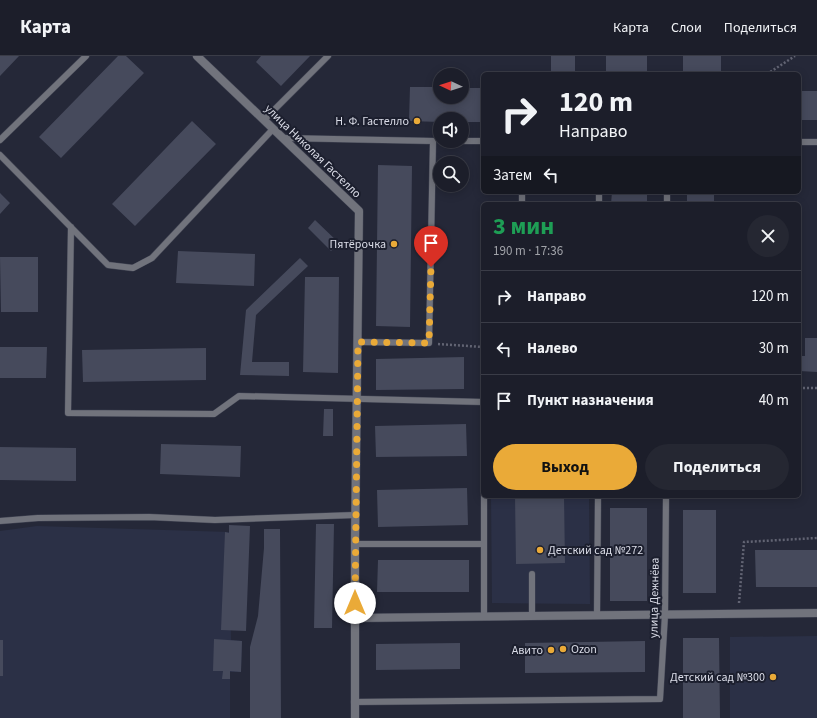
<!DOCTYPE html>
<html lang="ru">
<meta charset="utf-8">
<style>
:root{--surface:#1c1e2a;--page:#252732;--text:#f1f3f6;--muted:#a0a2a8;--line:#3a3c47;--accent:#eaaa38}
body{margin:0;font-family:"Source Sans 3",sans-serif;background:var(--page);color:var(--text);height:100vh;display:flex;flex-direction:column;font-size:15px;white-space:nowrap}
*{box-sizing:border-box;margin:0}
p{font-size:13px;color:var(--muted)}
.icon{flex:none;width:22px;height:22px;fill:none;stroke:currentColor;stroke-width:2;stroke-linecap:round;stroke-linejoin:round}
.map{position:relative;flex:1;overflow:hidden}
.drawer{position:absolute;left:481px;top:146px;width:320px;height:296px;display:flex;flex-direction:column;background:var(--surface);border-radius:6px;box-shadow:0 2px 10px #0003,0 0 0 1px var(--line)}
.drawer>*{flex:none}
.banner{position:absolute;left:481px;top:16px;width:320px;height:122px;border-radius:6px;box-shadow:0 2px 10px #0003,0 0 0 1px var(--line);background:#1c1e2a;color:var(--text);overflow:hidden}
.needle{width:26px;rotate:274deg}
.buttons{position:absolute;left:433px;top:12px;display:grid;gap:8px}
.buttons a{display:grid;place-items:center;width:36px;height:36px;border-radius:50%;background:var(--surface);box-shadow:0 2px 10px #0003,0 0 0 1px var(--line);font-size:20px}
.pin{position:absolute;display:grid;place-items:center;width:34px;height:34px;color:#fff;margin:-41px -17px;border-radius:50% 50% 50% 0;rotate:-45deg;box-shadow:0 0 4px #0007}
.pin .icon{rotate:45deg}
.me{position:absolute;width:44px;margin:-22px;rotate:0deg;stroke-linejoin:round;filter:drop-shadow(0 0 3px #0008)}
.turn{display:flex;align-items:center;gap:14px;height:84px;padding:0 12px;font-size:18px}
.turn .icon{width:52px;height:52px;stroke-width:2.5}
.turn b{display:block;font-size:28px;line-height:34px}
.then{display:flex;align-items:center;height:38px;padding:0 12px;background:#0003;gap:8px;font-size:15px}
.round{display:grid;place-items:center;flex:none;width:42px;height:42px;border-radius:21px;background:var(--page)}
.overview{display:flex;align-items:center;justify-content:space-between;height:68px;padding:0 12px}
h1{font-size:24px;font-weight:700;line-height:30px;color:#1e9e55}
.cta{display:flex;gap:8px;margin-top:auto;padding:8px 12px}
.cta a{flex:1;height:46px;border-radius:24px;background:var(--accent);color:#111;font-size:16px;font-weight:700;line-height:46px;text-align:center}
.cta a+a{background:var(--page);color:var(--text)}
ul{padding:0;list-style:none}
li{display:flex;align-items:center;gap:12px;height:52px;padding:0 12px;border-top:1px solid var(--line)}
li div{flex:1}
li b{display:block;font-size:15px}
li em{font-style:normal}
header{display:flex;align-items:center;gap:24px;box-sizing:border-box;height:56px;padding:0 20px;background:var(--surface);border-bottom:1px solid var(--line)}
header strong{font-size:19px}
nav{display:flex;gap:22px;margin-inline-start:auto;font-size:14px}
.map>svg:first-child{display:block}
</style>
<header>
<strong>Карта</strong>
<nav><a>Карта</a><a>Слои</a><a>Поделиться</a></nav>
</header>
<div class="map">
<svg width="817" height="662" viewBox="0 0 817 662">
<rect width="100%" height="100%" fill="#252838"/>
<path fill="#2b3046" d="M 491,440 L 589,440 L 590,548 L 492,547 Z
M 37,470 L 229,476 L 231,584 L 242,585 L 241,616 L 230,616 L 230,662 L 0,662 L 0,475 Z
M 817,580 L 817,662 L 730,662 L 730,581 Z"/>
<path fill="#464a5c" d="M 0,0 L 19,0 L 0,20 Z
M 118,0 L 126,0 L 144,17 L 61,102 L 39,81 Z
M 261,0 L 310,0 L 281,30 L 256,6 Z
M 551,0 L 575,0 L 575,18 L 551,18 Z
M 606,0 L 647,0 L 647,18 L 606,18 Z
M 683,0 L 721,0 L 721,18 L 683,18 Z
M 410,31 L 440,31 L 440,41 L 462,41 L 462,32 L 483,32 L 483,66 L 462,66 L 462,63 L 440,63 L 440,66 L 409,65 Z
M 799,35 L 817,35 L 817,64 L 799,64 Z
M 192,65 L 216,88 L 135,170 L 112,148 Z
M 378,109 L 412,110 L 410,271 L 376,270 Z
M 612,136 L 647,136 L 647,148 L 611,148 Z
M 687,136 L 714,136 L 714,148 L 687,148 Z
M 0,137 L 10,147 L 0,158 Z
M 315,164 L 339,187 L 331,195 L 308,172 Z
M 178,195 L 255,198 L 254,230 L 176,227 Z
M 0,201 L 38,201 L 38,256 L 1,256 Z
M 300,202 L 308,210 L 256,259 L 252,306 L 289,306 L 289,320 L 240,319 L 246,254 Z
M 305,221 L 339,221 L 338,317 L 303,316 Z
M 805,282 L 817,282 L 817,316 L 799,315 L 800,300 L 805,300 Z
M 0,291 L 47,291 L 46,322 L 0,322 Z
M 206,292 L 206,324 L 83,326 L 82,294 Z
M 464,301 L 464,333 L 376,334 L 376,303 Z
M 324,353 L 333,353 L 333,380 L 323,380 Z
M 466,368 L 467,400 L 376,401 L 375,370 Z
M 161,388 L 241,390 L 240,421 L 160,418 Z
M 0,391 L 76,392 L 76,425 L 0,424 Z
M 467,432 L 468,469 L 378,471 L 377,434 Z
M 515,440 L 564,440 L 565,507 L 516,508 Z
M 761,440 L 795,440 L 795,443 L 761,443 Z
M 610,452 L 647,452 L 647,545 L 610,545 Z
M 683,454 L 716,454 L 716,537 L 683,537 Z
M 316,468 L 334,468 L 332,572 L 314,572 Z
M 229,469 L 250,470 L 246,575 L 221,574 L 225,476 L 229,477 Z
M 264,473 L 280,473 L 281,662 L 250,662 L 250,591 L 258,560 L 264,492 Z
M 755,494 L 817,494 L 817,531 L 756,531 Z
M 378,504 L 469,504 L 469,536 L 377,536 Z
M 683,582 L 719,582 L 720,662 L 683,662 Z
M 214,583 L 242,585 L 241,616 L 230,615 L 230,623 L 222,623 L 223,615 L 213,615 Z
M 0,584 L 3,584 L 3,620 L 0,620 Z
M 645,585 L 645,616 L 525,617 L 525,587 Z
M 460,587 L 460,613 L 376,614 L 376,588 Z"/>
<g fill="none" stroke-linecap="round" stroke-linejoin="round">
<defs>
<path id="service" d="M 264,64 L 328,0
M 283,82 L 433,85 L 429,287 L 358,286
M 0,84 L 86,0
M 462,85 L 483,85
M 799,86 L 817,86
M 0,99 L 108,209 L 133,212 L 152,202 L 273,73
M 522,148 L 522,136
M 599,148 L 599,136
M 667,148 L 667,136
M 71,171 L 68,357 L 214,358 L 239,340 L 483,346
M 484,440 L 484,561
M 0,465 L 38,462 L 149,461 L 215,464 L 355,459
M 355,488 L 484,488
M 597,559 L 598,440
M 532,560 L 532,518
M 354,646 L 660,643 L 665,559 L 666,440"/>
<path id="minor" d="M 197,0 L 359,155 L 355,488 L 355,662
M 355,562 L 817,557"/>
</defs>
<use href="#service" stroke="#424554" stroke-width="7"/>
<use href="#minor" stroke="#424554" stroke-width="9"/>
<path stroke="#626473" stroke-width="2.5" stroke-dasharray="2 2" stroke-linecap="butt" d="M 767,18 L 795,0
M 438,288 L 483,291
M 799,332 L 817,332
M 739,547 L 744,486 L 817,482"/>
<use href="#service" stroke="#71737c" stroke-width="6"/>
<use href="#minor" stroke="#71737c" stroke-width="8"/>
</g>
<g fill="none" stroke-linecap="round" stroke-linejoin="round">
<path stroke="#eaaa38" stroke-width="7" stroke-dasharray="0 12.6" d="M 355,547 L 358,286 L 429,287 L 431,211"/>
</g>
<g fill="#eaaa38" stroke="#1c1f2e" stroke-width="1.5">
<circle cx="417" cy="65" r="4"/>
<circle cx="394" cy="188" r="4"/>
<circle cx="540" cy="494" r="4"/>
<circle cx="563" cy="593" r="4"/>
<circle cx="551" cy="594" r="4"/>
<circle cx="773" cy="621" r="4"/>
</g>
<g text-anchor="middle" stroke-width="4" stroke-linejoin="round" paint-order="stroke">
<g font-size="12" fill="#dadce7" stroke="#1c1f2e" text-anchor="end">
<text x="409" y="69">Н. Ф. Гастелло</text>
<text x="386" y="192">Пятёрочка</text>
<text x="548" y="498" text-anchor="start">Детский сад №272</text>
<text x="571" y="597" text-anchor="start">Ozon</text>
<text x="543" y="598">Авито</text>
<text x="765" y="625">Детский сад №300</text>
</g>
<g font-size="12" fill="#dadce7" stroke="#1c1f2e">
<text transform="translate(313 95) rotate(44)" y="4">улица Николая Гастелло</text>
<text transform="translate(654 542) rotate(-89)" y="4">улица Дежнёва</text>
</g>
</g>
</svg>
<div class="buttons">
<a><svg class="needle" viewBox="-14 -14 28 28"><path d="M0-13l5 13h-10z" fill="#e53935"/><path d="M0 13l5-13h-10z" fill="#a0a2a8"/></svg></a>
<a><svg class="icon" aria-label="sound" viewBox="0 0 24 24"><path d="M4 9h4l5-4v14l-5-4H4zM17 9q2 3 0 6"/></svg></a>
<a><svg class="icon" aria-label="search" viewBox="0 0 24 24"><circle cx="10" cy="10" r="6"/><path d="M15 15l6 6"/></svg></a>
</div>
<div class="pin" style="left:431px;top:211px;background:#d93025"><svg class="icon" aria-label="arrive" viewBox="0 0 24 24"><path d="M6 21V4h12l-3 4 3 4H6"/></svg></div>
<svg class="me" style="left:355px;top:547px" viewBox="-20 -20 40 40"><circle r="19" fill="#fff"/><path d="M0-13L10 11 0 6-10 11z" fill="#eaaa38"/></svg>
<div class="banner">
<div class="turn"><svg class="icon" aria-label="right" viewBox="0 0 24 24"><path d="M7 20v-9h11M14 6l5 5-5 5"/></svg><div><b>120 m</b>Направо</div></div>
<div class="then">Затем<svg class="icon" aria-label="left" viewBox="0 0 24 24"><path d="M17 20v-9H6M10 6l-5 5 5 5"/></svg></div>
</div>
<section class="drawer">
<div class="overview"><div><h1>3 мин</h1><p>190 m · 17:36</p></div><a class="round"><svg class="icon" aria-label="close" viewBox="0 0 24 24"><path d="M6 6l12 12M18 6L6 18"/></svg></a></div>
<ul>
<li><svg class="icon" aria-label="right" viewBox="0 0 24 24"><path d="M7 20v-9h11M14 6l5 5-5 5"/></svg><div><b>Направо</b></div><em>120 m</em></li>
<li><svg class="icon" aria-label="left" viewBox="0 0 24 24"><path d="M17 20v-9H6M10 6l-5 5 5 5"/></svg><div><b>Налево</b></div><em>30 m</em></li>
<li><svg class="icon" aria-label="arrive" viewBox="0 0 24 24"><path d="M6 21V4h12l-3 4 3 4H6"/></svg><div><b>Пункт назначения</b></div><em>40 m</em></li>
</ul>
<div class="cta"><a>Выход</a><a>Поделиться</a></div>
</section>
</div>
